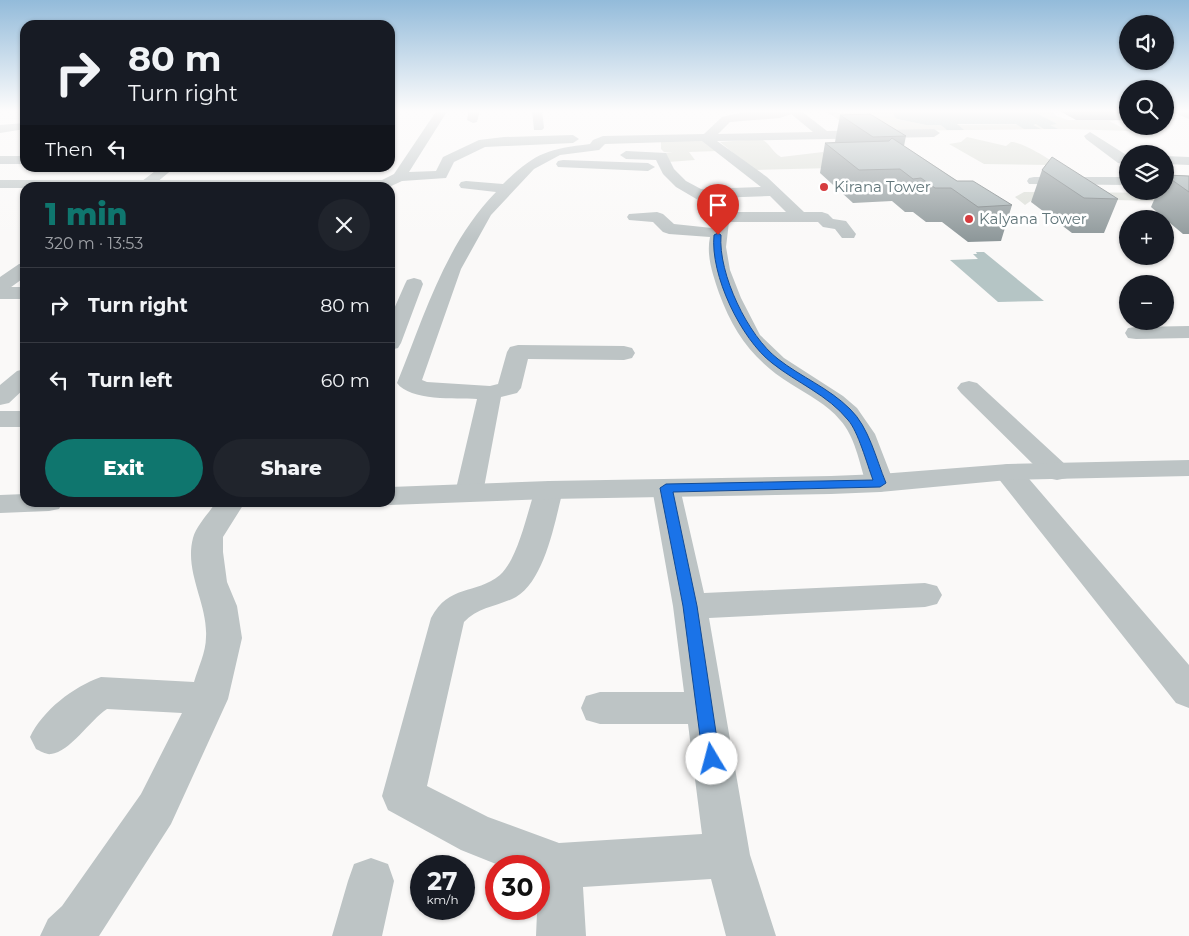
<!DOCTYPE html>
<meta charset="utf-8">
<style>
:root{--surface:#171b24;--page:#20242c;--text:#f1f3f6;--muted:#9ea1a6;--line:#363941;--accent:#0f766e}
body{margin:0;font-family:Montserrat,sans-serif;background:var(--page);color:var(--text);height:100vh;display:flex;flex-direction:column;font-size:19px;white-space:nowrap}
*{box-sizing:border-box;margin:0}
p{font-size:16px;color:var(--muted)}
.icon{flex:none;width:28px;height:28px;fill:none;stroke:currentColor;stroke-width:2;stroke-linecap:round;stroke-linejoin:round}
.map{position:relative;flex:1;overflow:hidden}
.details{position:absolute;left:20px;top:182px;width:375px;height:325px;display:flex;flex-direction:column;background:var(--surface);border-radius:15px;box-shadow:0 1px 4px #0004}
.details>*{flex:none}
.hud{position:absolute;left:20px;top:20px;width:375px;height:152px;border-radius:15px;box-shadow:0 1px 4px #0004;background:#171b24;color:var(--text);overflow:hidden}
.controls{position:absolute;left:1119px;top:15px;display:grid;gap:10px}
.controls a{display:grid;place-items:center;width:55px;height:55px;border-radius:50%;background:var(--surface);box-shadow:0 1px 4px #0004;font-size:25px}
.speed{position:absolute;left:410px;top:855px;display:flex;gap:10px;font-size:25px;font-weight:700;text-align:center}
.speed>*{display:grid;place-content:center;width:65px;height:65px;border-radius:50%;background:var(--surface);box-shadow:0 1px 4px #0004;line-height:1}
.speed small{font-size:12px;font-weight:400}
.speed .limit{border:8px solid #d22;background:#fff;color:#111}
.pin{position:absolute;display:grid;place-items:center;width:42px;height:42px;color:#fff;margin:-51px -21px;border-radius:50% 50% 50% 0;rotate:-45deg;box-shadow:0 0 5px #0007}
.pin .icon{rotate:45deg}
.me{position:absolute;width:55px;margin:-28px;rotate:352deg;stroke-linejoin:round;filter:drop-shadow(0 0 4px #0008)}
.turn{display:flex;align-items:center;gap:18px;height:105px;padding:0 25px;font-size:22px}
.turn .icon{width:65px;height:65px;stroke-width:2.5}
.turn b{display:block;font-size:35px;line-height:42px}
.then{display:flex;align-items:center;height:48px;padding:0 25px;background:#0003;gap:10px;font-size:19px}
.round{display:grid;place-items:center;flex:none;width:52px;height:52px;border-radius:26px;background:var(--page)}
.head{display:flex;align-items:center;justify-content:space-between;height:85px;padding:0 25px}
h1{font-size:30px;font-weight:800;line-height:38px;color:var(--accent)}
.action{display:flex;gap:10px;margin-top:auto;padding:10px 25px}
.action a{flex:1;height:58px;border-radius:30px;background:var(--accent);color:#fff;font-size:20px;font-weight:800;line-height:58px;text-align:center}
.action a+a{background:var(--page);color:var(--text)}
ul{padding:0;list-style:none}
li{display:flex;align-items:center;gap:15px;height:75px;padding:0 25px;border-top:1px solid var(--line)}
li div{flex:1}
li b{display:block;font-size:19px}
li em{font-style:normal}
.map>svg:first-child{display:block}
</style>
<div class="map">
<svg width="1189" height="936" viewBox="0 0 1189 936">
<rect width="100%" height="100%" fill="#faf9f8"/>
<path fill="#dbded7" d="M 851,110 L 894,110 L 897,119 L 926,125 L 1056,124 L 1031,110 L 1052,110 L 1056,116 L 1068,120 L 1127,120 L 1109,121 L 1129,131 L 1068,129 L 876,131 L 847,126 L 829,113 L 850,113 L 848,111 Z
M 967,137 L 1006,146 L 1011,142 C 1023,142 1045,157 1054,162 L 1049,165 L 984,164 L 949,144 L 961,142 Z
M 661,139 L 703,140 L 717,151 L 689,152 L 695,160 L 668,162 L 663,153 L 673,153 L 664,152 L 661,149 Z
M 761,139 C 770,143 772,152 781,157 L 823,152 L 832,168 L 754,170 L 720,142 Z
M 1024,192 L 1189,193 L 1189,202 L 1044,198 L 1032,200 L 1025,205 L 1015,197 Z"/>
<path fill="#b5c5c5" d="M 894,110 L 1031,110 L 1057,124 L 1050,125 L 1058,129 L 1044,129 L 1036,124 L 1033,125 L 1041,129 L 1024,129 L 1016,124 L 957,124 L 964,130 L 947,130 L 941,125 L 926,125 L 897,119 L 894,116 Z
M 976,252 L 984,252 L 1044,301 L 998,302 L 950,260 L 978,259 L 973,254 L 977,254 Z"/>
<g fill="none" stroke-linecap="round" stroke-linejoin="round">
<path fill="#bdc4c5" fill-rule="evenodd" d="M 437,110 L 448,110 L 409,172 L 436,171 L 443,157 L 479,140 L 504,137 L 573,135 L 579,139 L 573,143 L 485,147 L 454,162 L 446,178 L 402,181 L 387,188 L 0,188 L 0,180 L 382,180 L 394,174 Z
M 469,110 L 480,110 L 477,122 L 473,123 L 467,120 Z
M 532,110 L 542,110 L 544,128 L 542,130 L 534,130 Z
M 800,110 L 827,131 L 934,129 L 940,133 L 934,137 L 717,141 L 767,177 L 804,212 L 822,212 L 828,214 L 833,219 L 846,221 L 856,234 L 854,238 L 842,238 L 835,229 L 823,227 L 818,222 L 729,222 L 726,247 L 730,270 L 741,298 L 760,335 L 784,358 L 843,396 L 857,408 L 875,434 L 894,483 L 890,489 L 880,492 L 870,489 L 866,483 C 859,462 855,436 840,420 C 827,404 808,395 791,384 C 754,361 734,334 719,293 C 713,275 706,256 710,237 L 669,234 L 663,232 L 653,222 L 629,220 L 627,217 L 629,214 L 657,212 L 663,214 L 674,224 L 712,228 L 714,217 L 710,207 L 676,187 L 663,174 L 656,160 L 626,159 L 620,155 L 626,151 L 666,153 L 674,169 L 686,181 L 701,189 L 761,187 L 702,141 L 605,144 L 599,150 L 560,155 L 534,169 L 491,215 L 461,269 L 422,380 L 427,382 L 490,386 L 498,384 L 507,352 L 510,347 L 518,345 L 624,346 L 632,348 L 635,353 L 632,358 L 624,360 L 528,359 L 521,388 L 517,393 L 501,397 L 483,493 L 479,499 L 469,502 L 459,499 L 455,493 L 477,399 C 456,398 410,401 397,383 C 424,317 445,244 496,192 L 461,188 L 459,185 L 461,182 L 466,181 L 503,184 C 535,153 547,149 590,144 L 593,140 L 603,136 L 704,134 L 722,117 C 747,110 775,110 800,110 ZM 791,114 L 813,132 L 718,134 L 730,122 L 780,118 ZM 770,196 L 786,212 L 728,212 L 722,202 L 715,198 Z
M 827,110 L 838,110 L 838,112 L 833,115 L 829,114 Z
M 25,123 L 25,129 L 0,133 L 0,125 Z
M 1090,132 L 1128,156 L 1128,164 L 1118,163 L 1086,139 L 1084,136 Z
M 0,156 L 25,156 L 25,164 L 0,164 Z
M 1165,156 L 1189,157 L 1189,165 L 1165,164 Z
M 563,160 L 648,163 L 655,167 L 648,171 L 558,167 L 556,164 L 558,161 Z
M 1034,177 L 1128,177 L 1128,185 L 1029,184 L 1027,181 L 1029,178 Z
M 414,278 L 421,280 L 423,284 L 401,343 L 398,348 L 390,350 L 390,318 L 405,284 L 407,280 Z
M 0,287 L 25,287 L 25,299 L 0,299 Z
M 1189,326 L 1189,338 L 1136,339 L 1128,338 L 1125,333 L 1128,328 L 1136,327 Z
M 25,369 L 25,388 L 9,403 L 0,405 L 0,385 L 17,371 Z
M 969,381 L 977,383 L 1067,466 L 1071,472 L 1067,478 L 1057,480 L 1047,478 L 961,393 L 957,388 L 961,383 Z
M 0,411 L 25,411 L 25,427 L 0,427 Z
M 1008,464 L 1018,466 L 1189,665 L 1189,708 L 1176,703 L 998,478 L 994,472 L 998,466 Z
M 666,479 L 676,482 L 680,488 L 704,593 L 925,583 L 937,586 L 942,595 L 937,604 L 925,607 L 709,618 L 750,855 L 776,936 L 726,936 L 711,879 L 583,887 L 586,936 L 536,936 L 539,866 L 501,866 L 461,850 L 388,810 L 382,796 L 431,618 C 449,584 475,595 500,575 C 518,559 527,513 535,490 L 539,484 L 549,481 L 559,484 L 563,490 C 555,521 545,580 516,597 C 499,606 478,607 464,622 L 427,786 L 488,817 L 559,843 L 702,834 L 688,724 L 600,724 L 586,720 L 581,708 L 586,696 L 600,692 L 684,692 L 673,606 L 652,488 L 656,482 Z
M 216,502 L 245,502 L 223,537 L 223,552 L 227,582 L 237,606 L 242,638 L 228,699 L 171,824 L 99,936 L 40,936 L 48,919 L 62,906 L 141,794 L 182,713 L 107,709 C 90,720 70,752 51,754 C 47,755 40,751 36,749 L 30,737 C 43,710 73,687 101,677 L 194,682 C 198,668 206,652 206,637 C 208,604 184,572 193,538 C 196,526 209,513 216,502 Z
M 371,858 L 388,864 L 394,881 L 382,936 L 332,936 L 348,881 L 354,864 Z"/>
<path fill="#bdc4c5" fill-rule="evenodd" d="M 1171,110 L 1189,112 L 1189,119 L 1172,112 Z
M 159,168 L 174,168 L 150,188 L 133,188 Z
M 25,263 L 25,277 L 7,290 L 0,292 L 0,277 L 19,264 Z
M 1189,460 L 1189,476 L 1008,480 L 880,492 L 831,494 L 549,499 L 390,505 L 380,502 L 390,502 L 390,487 L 549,481 L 831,476 L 880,474 L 1008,464 Z
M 25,494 L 25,502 L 63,502 L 59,509 L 49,511 L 0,513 L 0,495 Z"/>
</g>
<path fill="#8d9799" d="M 1058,110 L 1128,110 L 1128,120 L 1076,120 Z
M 840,115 L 906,136 L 904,146 L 957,181 L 1012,205 L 1001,241 L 968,242 L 942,222 L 926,222 L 913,212 L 905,212 L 892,201 L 853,203 L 820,173 L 825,143 L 835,142 Z
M 1042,170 L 1118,199 L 1104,233 L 1072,233 L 1031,202 Z
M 1165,175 L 1189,176 L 1189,234 L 1183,234 L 1151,207 L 1158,191 L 1165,191 Z"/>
<path fill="#a4b0b2" stroke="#737b7d" d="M 870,114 L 906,136 L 873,137 L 840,115 Z
M 892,138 L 957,181 L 973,181 L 1012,205 L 978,207 L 951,188 L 935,188 L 921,178 L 913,179 L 900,169 L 859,170 L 825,143 L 889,141 Z
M 1052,157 L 1118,199 L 1084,198 L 1042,170 Z
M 1165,175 L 1189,176 L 1189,192 Z"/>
<linearGradient id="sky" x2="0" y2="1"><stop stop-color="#93bbda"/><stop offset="0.46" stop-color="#fdfcfc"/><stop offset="1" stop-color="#fdfcfc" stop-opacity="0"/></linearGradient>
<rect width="1189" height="241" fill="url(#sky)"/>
<path fill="#1a73e8" stroke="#114b97" d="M 718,233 L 721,235 C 718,274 748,336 778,359 C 801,377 829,388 850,409 C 869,427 876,459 886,483 L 880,487 L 673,492 L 697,606 L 720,759 L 718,765 L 712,767 L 706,765 L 703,759 L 683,606 L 660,488 L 666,484 L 873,480 C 867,464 858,431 848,420 C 828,395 797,383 772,363 C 741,339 710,275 714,235 Z"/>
<g fill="#d63c3f" stroke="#fff" stroke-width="2">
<circle cx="824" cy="187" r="5"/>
<circle cx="969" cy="219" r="5"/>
</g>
<g text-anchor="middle" stroke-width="5" stroke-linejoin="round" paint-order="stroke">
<g font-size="15" fill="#62767a" stroke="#fff" text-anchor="start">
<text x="834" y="192">Kirana Tower</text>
<text x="979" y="224">Kalyana Tower</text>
</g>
</g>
</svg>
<div class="controls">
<a><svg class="icon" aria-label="sound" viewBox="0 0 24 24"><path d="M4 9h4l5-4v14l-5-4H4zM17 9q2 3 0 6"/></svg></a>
<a><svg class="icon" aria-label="search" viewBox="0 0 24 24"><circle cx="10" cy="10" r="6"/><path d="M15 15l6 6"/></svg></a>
<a><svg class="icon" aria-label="layers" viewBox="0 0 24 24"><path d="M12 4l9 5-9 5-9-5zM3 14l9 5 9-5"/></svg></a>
<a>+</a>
<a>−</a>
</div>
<div class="speed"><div>27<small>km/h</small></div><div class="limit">30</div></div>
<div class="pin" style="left:718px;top:235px;background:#d93025"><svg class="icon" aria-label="arrive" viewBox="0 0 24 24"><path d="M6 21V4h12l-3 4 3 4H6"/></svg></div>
<svg class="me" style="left:712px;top:759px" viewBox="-20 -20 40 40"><circle r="19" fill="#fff"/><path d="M0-13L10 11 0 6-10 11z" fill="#1a73e8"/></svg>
<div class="hud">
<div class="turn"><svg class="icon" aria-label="right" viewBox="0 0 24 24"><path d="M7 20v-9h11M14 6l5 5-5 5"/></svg><div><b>80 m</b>Turn right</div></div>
<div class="then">Then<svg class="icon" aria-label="left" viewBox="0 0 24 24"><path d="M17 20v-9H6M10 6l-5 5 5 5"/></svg></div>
</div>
<section class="details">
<div class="head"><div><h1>1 min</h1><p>320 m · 13:53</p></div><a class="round"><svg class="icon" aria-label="close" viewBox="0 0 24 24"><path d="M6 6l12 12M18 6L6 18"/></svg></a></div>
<ul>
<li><svg class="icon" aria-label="right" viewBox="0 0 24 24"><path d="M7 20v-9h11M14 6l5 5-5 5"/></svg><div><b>Turn right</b></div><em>80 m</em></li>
<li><svg class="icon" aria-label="left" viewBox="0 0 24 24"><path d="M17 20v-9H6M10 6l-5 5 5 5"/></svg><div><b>Turn left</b></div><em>60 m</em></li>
</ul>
<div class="action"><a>Exit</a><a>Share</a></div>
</section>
</div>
